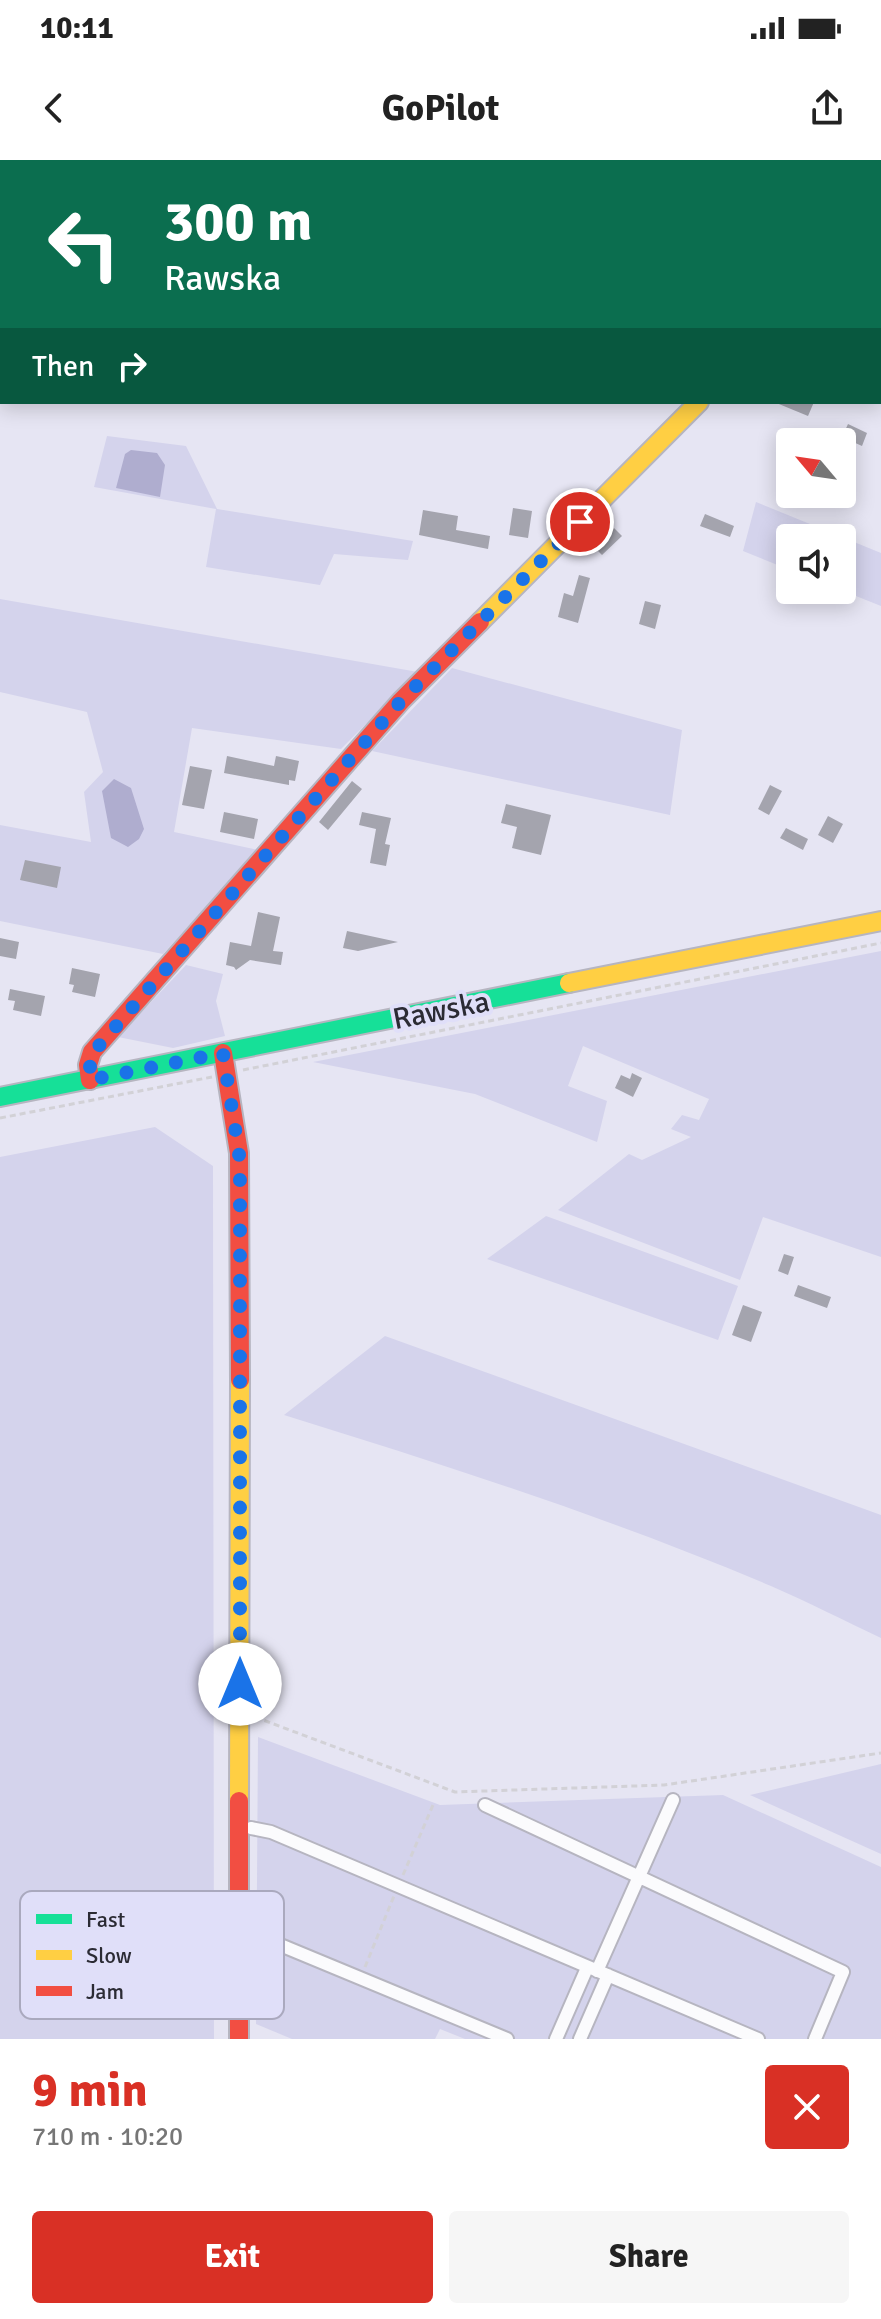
<!DOCTYPE html>
<meta charset="utf-8">
<style>
:root{--surface:#fff;--page:#f6f6f6;--text:#222;--muted:#767676;--accent:#d93025}
body{margin:0;font-family:Signika,sans-serif;background:var(--page);color:var(--text);height:100vh;display:flex;flex-direction:column;font-size:30px;white-space:nowrap}
*{box-sizing:border-box;margin:0}
p{font-size:26px;color:var(--muted)}
.icon{flex:none;width:44px;height:44px;fill:none;stroke:currentColor;stroke-width:2;stroke-linecap:round;stroke-linejoin:round}
.map{position:relative;height:1879px;overflow:hidden}
.details{display:flex;flex-direction:column;background:var(--surface);flex:1}
.details>*{flex:none}
.top-card{position:absolute;left:0px;top:0px;width:882px;height:244px;box-shadow:0 4px 20px #0003;background:#0b6e4f;color:#fff;overflow:hidden}
.needle{width:52px;rotate:299deg}
.controls{position:absolute;left:776px;top:268px;display:grid;gap:16px}
.controls a{display:grid;place-items:center;width:80px;height:80px;border-radius:8px;background:var(--surface);box-shadow:0 4px 20px #0003;font-size:40px}
.pin{position:absolute;display:grid;place-items:center;width:68px;height:68px;color:#fff;margin:-34px;border:4px solid #fff;border-radius:50%;box-shadow:0 2px 8px #0007}
.me{position:absolute;width:88px;margin:-44px;rotate:0deg;stroke-linejoin:round;filter:drop-shadow(0 0 6px #0008)}
.turn{display:flex;align-items:center;gap:28px;height:168px;padding:0 32px;font-size:36px}
.turn .icon{width:104px;height:104px;stroke-width:2.5}
.turn b{display:block;font-size:56px;line-height:68px}
.then{display:flex;align-items:center;height:76px;padding:0 32px;background:#0003;gap:16px;font-size:30px}
.round{display:grid;place-items:center;flex:none;width:84px;height:84px;border-radius:8px;background:var(--page)}
.headline{display:flex;align-items:center;justify-content:space-between;height:136px;padding:0 32px}
h1{font-size:48px;font-weight:700;line-height:60px;color:var(--accent)}
.cta{display:flex;gap:16px;margin-top:auto;padding:16px 32px}
.cta a{flex:1;height:92px;border-radius:8px;background:var(--accent);color:#fff;font-size:32px;font-weight:700;line-height:92px;text-align:center}
.cta a+a{background:var(--page);color:var(--text)}
.status{display:flex;justify-content:space-between;align-items:center;height:56px;padding:0 40px;background:var(--surface);direction:ltr}
.status svg{height:22px;fill:currentColor}
header{display:flex;justify-content:space-between;align-items:center;height:104px;padding:0 32px;background:var(--surface);font-size:36px;font-weight:700}
.map>svg:first-child{display:block}
</style>
<div class="status"><b>10:11</b><svg viewBox="0 0 49 12"><path d="M0 12V9h3v3zM5 12V6h3v6zM10 12V3h3v9zM15 12V0h3v12zM26 1h20v11H26zM47 4h2v5h-2z"/></svg></div>
<header><svg class="icon" aria-label="back" viewBox="0 0 24 24"><path d="M15 5l-7 7 7 7"/></svg>GoPilot<svg class="icon" aria-label="share" viewBox="0 0 24 24"><path d="M12 15V3M7 8l5-5 5 5M5 13v7h14v-7"/></svg></header>
<div class="map">
<svg width="881" height="1879" viewBox="0 0 881 1879">
<rect width="100%" height="100%" fill="#e6e5f3"/>
<path fill="#d4d3ec" d="M 107,276 L 186,286 L 217,349 L 413,381 L 408,400 L 334,394 L 320,425 L 206,407 L 216,349 L 94,327 Z
M 756,342 L 881,393 L 881,446 L 841,430 L 842,378 L 790,378 L 790,410 L 743,391 Z
M 0,439 L 418,512 L 341,589 L 192,568 L 174,672 L 258,690 L 163,794 L 0,761 L 0,665 L 91,682 L 84,632 L 103,612 L 87,552 L 0,532 Z
M 452,508 L 682,570 L 670,655 L 372,591 Z
M 881,791 L 881,1097 L 763,1057 L 740,1120 L 558,1050 L 629,994 L 642,1000 L 691,977 L 671,969 L 682,955 L 699,960 L 709,939 L 583,886 L 568,926 L 607,941 L 597,982 L 475,934 L 313,902 Z
M 186,805 L 223,814 L 216,841 L 225,876 L 173,888 L 118,877 Z
M 155,967 L 213,1006 L 214,1879 L 0,1879 L 0,997 Z
M 546,1056 L 738,1126 L 718,1180 L 487,1099 Z
M 385,1176 L 881,1355 L 881,1478 C 845,1461 808,1442 771,1426 C 613,1359 448,1306 284,1255 Z
M 258,1577 L 440,1645 L 723,1635 L 881,1707 L 881,1879 L 465,1879 L 440,1869 L 435,1879 L 292,1879 L 256,1864 Z
M 881,1604 L 881,1694 L 750,1635 Z"/>
<path fill="#afadcf" d="M 131,290 L 157,293 L 165,305 L 160,337 L 116,328 L 125,294 Z
M 114,619 L 131,628 L 144,669 L 139,679 L 128,687 L 111,678 L 102,631 Z"/>
<path fill="#a4a4ae" d="M 774,242 L 814,242 L 808,256 Z
M 848,264 L 867,273 L 862,286 L 842,277 Z
M 513,348 L 532,351 L 528,378 L 509,375 Z
M 423,350 L 458,356 L 456,370 L 490,376 L 488,389 L 419,375 Z
M 705,354 L 734,366 L 730,377 L 700,366 Z
M 614,368 L 622,376 L 602,395 L 594,387 Z
M 579,415 L 590,418 L 578,463 L 558,457 L 564,433 L 573,436 Z
M 645,441 L 661,445 L 655,469 L 639,464 Z
M 227,596 L 274,606 L 276,596 L 299,601 L 295,621 L 289,620 L 289,625 L 224,613 Z
M 190,606 L 212,610 L 204,649 L 182,645 Z
M 352,621 L 362,629 L 328,670 L 319,662 Z
M 770,625 L 782,631 L 769,655 L 758,649 Z
M 506,644 L 551,655 L 541,695 L 512,688 L 517,667 L 501,663 Z
M 224,652 L 258,659 L 254,679 L 220,672 Z
M 362,652 L 391,658 L 385,684 L 390,685 L 386,706 L 370,703 L 376,669 L 359,665 Z
M 828,656 L 843,664 L 833,683 L 818,675 Z
M 786,668 L 808,679 L 803,690 L 780,678 Z
M 25,700 L 61,707 L 57,728 L 20,720 Z
M 258,752 L 280,757 L 273,791 L 283,792 L 281,805 L 250,800 L 236,810 L 234,807 L 226,805 L 230,782 L 251,786 Z
M 347,771 L 398,782 L 358,791 L 343,788 Z
M 0,778 L 19,782 L 16,799 L 0,796 Z
M 72,808 L 100,814 L 95,837 L 72,832 L 74,825 L 69,824 Z
M 10,829 L 45,836 L 41,856 L 13,850 L 15,841 L 8,840 Z
M 632,913 L 642,918 L 633,937 L 615,928 L 621,915 L 630,919 Z
M 784,1094 L 794,1097 L 788,1115 L 778,1111 Z
M 798,1125 L 831,1137 L 827,1148 L 794,1136 Z
M 743,1145 L 762,1152 L 751,1182 L 732,1175 Z"/>
<g fill="none" stroke-linecap="round" stroke-linejoin="round">
<defs>
<path id="street" d="M 880,31 L 881,29
M 485,1645 L 843,1812 L 815,1879
M 251,1668 L 271,1672 L 758,1879
M 261,1777 L 507,1879
M 597,1811 L 673,1640
M 556,1879 L 587,1808
M 580,1879 L 608,1815"/>
<path id="fast" d="M 0,937 L 569,823"/>
<path id="slow" d="M 480,462 L 699,242
M 569,823 L 881,761
M 239,1641 L 240,1220"/>
<path id="jam" d="M 223,893 L 239,993 L 240,1220
M 90,920 L 88,905 L 92,892 L 401,541 L 480,462
M 239,1879 L 239,1641"/>
</defs>
<use href="#street" stroke="#b6b5c0" stroke-width="16"/>
<use href="#fast" stroke="#b6b5c0" stroke-width="22"/>
<use href="#slow" stroke="#b6b5c0" stroke-width="22"/>
<use href="#jam" stroke="#b6b5c0" stroke-width="22"/>
<path stroke="#d2d1d6" stroke-width="3" stroke-dasharray="6 4" stroke-linecap="butt" d="M 243,910 L 881,783
M 0,958 L 212,917
M 255,1557 L 455,1632 L 664,1625 L 881,1593
M 403,1715 L 433,1645
M 365,1807 L 394,1736"/>
<use href="#street" stroke="#fbfbfd" stroke-width="12"/>
<use href="#fast" stroke="#16e098" stroke-width="18"/>
<use href="#slow" stroke="#ffcf43" stroke-width="18"/>
<use href="#jam" stroke="#f24e42" stroke-width="18"/>
</g>
<g fill="none" stroke-linecap="round" stroke-linejoin="round">
<path stroke="#1a73e8" stroke-width="14" stroke-dasharray="0 25.2" d="M 240,1524 L 240,1021 L 239,993 L 223,893 L 90,920 L 90,896 L 401,541 L 580,362"/>
</g>
<g text-anchor="middle" stroke-width="8" stroke-linejoin="round" paint-order="stroke">
<g font-size="30" fill="#2b2b34" stroke="#e0dff9">
<text transform="translate(441 850) rotate(-11)" y="10">Rawska</text>
</g>
</g>
<rect x="20" y="1731" width="264" height="128" rx="12" fill="#e0dff9" stroke="#aaa9be" stroke-width="2"/>
<rect x="36" y="1754" width="36" height="10" fill="#16e098"/>
<rect x="36" y="1790" width="36" height="10" fill="#ffcf43"/>
<rect x="36" y="1826" width="36" height="10" fill="#f24e42"/>
<g font-size="22" fill="#2b2b34">
<text x="86" y="1767">Fast</text>
<text x="86" y="1803">Slow</text>
<text x="86" y="1839">Jam</text>
</g>
</svg>
<div class="controls">
<a><svg class="needle" viewBox="-14 -14 28 28"><path d="M0-13l5 13h-10z" fill="#e53935"/><path d="M0 13l5-13h-10z" fill="#767676"/></svg></a>
<a><svg class="icon" aria-label="sound" viewBox="0 0 24 24"><path d="M4 9h4l5-4v14l-5-4H4zM17 9q2 3 0 6"/></svg></a>
</div>
<div class="pin" style="left:580px;top:362px;background:#d93025"><svg class="icon" aria-label="arrive" viewBox="0 0 24 24"><path d="M6 21V4h12l-3 4 3 4H6"/></svg></div>
<svg class="me" style="left:240px;top:1524px" viewBox="-20 -20 40 40"><circle r="19" fill="#fff"/><path d="M0-13L10 11 0 6-10 11z" fill="#1a73e8"/></svg>
<div class="top-card">
<div class="turn"><svg class="icon" aria-label="left" viewBox="0 0 24 24"><path d="M17 20v-9H6M10 6l-5 5 5 5"/></svg><div><b>300 m</b>Rawska</div></div>
<div class="then">Then<svg class="icon" aria-label="right" viewBox="0 0 24 24"><path d="M7 20v-9h11M14 6l5 5-5 5"/></svg></div>
</div>
</div>
<section class="details">
<div class="headline"><div><h1>9 min</h1><p>710 m · 10:20</p></div><a class="round" style="background:#d93025;color:#fff"><svg class="icon" aria-label="close" viewBox="0 0 24 24"><path d="M6 6l12 12M18 6L6 18"/></svg></a></div>
<div class="cta"><a>Exit</a><a>Share</a></div>
</section>
